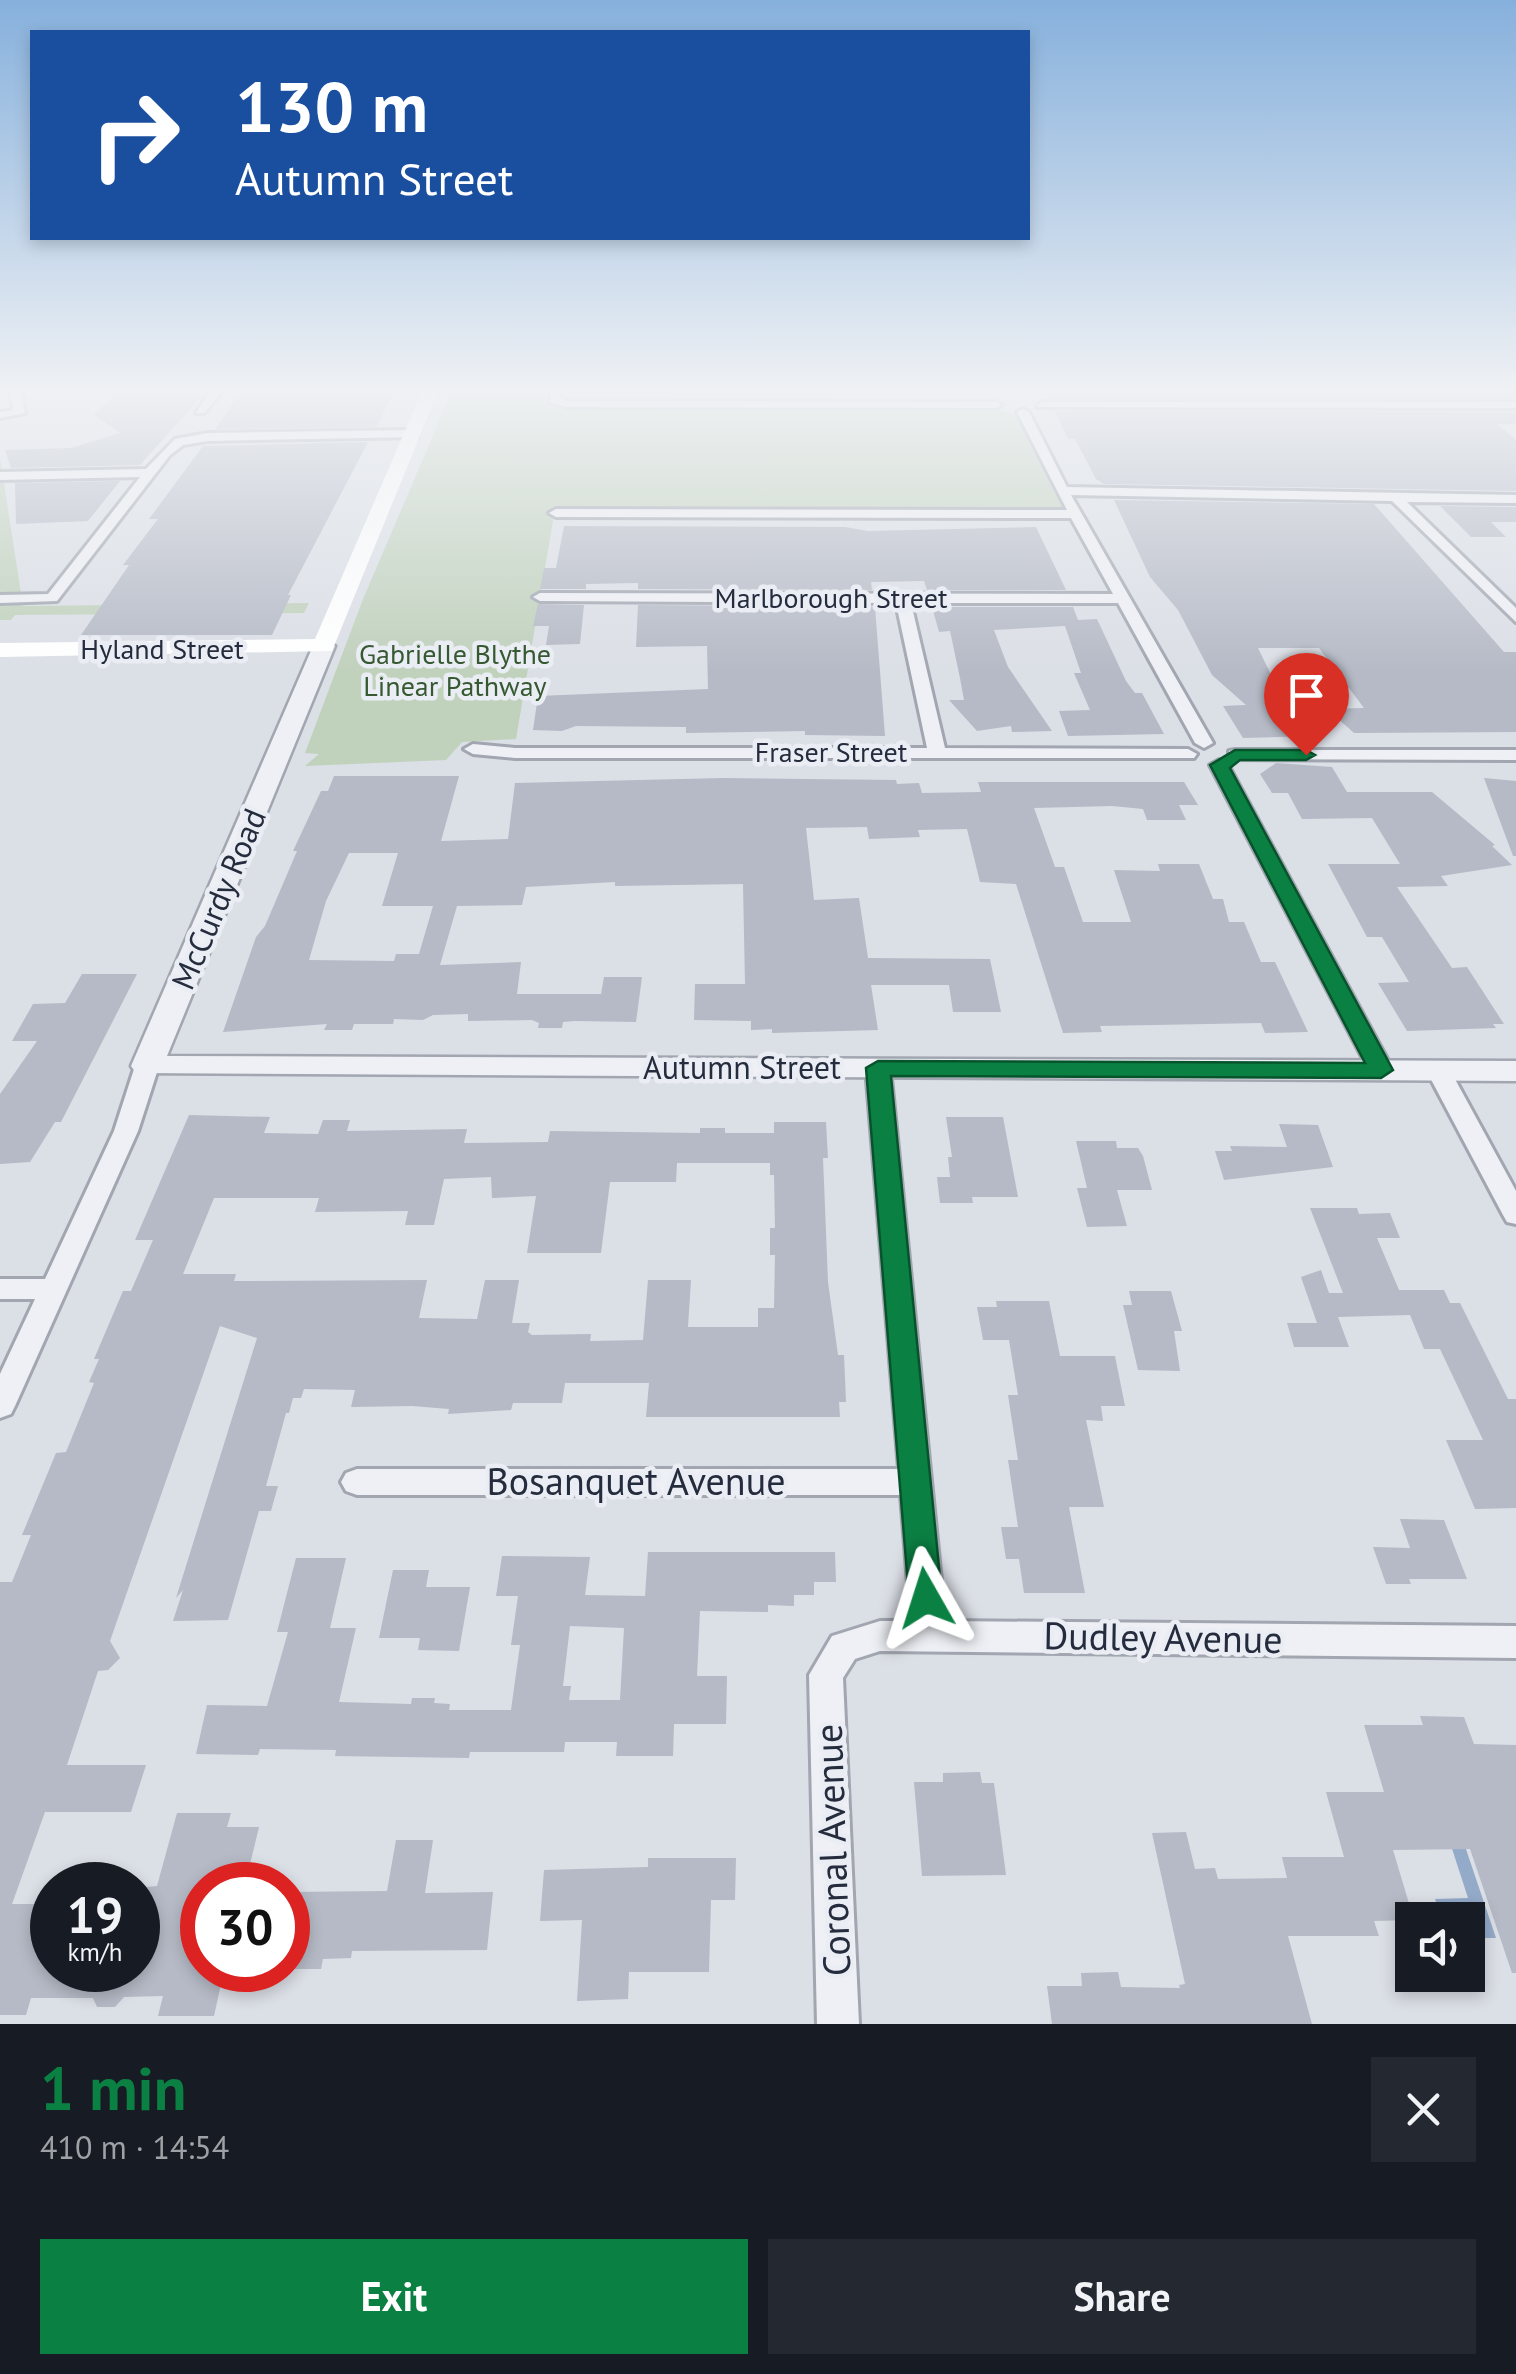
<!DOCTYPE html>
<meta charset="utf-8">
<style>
:root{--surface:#171b24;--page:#242831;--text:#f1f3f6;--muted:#9ea1a6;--accent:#0b8043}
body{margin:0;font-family:"PT Sans",sans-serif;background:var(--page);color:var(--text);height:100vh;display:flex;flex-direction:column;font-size:38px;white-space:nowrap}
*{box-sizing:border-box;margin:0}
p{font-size:32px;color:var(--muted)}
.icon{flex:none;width:55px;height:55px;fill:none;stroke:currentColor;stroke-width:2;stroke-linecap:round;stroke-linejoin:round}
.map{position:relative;height:2024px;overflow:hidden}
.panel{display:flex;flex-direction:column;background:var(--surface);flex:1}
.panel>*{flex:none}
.top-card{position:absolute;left:30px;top:30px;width:1000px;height:210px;border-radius:0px;box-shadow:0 5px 15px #0003;background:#1a4fa0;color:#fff;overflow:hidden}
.tools{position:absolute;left:1395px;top:1902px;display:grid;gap:20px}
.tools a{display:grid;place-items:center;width:90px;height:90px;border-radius:0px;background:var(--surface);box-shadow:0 5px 15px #0003;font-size:50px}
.speed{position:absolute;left:30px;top:1862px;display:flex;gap:20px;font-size:50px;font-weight:700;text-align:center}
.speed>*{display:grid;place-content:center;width:130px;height:130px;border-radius:50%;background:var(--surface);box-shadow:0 5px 15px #0003;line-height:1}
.speed small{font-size:25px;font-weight:400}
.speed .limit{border:15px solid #d22;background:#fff;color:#111}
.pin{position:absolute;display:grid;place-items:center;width:85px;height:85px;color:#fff;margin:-102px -42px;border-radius:50% 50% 50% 0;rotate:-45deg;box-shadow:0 0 10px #0007}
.pin .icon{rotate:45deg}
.me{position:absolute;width:110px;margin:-55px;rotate:354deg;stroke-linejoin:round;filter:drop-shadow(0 0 8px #0008)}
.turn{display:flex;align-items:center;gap:35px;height:210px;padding:0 40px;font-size:45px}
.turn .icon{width:130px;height:130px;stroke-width:2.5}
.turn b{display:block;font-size:70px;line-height:85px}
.round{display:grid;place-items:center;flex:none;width:105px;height:105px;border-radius:0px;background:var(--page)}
.head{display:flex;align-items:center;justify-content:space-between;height:170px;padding:0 40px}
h1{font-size:60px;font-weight:700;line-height:75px;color:var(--accent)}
.button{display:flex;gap:20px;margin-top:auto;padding:20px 40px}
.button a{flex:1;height:115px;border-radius:0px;background:var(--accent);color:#fff;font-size:40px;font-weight:700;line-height:115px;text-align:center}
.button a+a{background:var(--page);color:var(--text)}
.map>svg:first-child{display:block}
</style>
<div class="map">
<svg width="1516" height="2024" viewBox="0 0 1516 2024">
<rect width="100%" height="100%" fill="#dbdfe6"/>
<path fill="#c0d1bc" d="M 453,389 L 550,389 L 546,401 L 555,407 L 990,408 L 1015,415 L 1063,509 L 555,509 L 516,739 L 462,742 L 446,760 L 305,766 L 319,754 L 305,753 L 363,599 Z
M 0,458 L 23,606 L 309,603 L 304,613 L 15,615 L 11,620 L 0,620 Z"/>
<path fill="#94aac9" d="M 1433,1790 L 1446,1790 L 1496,1938 L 1468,1938 L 1468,1920 L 1442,1920 L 1435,1899 L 1468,1898 Z"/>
<path fill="#b5bac6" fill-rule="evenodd" d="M 243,389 L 291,391 L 396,390 L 376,427 L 215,429 Z
M 1044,389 L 1516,389 L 1516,398 L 1049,398 Z
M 119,391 L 204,394 L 140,465 L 11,468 L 5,450 L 71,448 L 120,433 L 94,415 Z
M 1055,411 L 1516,412 L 1516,424 L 1497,424 L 1516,440 L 1516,491 L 1104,484 L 1096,479 L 1075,439 L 1068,439 Z
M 368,442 L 288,595 L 291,595 L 272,635 L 81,635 L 129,565 L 123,565 L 158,519 L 149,519 L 203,446 Z
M 120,481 L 88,521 L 16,524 L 15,483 Z
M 1114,500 L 1374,504 L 1504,652 L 1516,652 L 1516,732 L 1354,733 L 1327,709 L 1364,708 L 1319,648 L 1258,648 L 1276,685 L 1293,699 L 1314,735 L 1317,732 L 1317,746 L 1298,746 L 1312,736 L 1243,738 L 1223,706 L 1246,705 L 1212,675 L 1178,610 L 1150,577 Z
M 1440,506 L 1516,507 L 1516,522 L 1491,522 L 1506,537 L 1471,537 Z
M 564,526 L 845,527 L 868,531 L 1036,527 L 1066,590 L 927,590 L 924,581 L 871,582 L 872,590 L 638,589 L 638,583 L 586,584 L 586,589 L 540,589 L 544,568 L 556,568 Z
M 538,604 L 584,605 L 580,644 L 546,645 L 549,626 L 533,626 Z
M 638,605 L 875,607 L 885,736 L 805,735 L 805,731 L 686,733 L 686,727 L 576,726 L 562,731 L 533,730 L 538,696 L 708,689 L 707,646 L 636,647 Z
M 932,607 L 1073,607 L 1078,620 L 1097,619 L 1126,681 L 1135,693 L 1142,693 L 1164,734 L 1068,736 L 1059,711 L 1090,710 L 1074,673 L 1081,673 L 1065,626 L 994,630 L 1008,667 L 1052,731 L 1012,732 L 1011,726 L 977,731 L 949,700 L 964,700 L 960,678 L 950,631 L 939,632 Z
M 1276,763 L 1332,767 L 1347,792 L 1432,792 L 1495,845 L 1492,846 L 1512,865 L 1441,876 L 1448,886 L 1397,887 L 1452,968 L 1467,967 L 1504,1024 L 1493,1024 L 1496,1028 L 1407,1031 L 1378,983 L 1409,982 L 1382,937 L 1367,937 L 1328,864 L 1400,864 L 1372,818 L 1302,819 L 1288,793 L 1272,793 L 1260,774 Z
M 334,776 L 459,776 L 441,841 L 508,839 L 515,783 L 723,778 L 896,780 L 897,784 L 919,783 L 922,793 L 981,792 L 978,782 L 1184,782 L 1198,805 L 1179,805 L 1186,820 L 1147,820 L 1143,809 L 1112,806 L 1034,808 L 1055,867 L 1064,867 L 1083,922 L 1131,922 L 1114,870 L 1160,871 L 1158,864 L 1199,864 L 1213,899 L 1223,899 L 1229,922 L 1244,922 L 1261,962 L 1275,962 L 1308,1032 L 1265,1033 L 1261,1023 L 1100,1026 L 1102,1032 L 1063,1033 L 1016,884 L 980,882 L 967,829 L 918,830 L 920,837 L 869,839 L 867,827 L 806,828 L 814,900 L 859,898 L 868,958 L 990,959 L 1001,1012 L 953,1012 L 949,985 L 871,985 L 878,1030 L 772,1033 L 772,1029 L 751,1030 L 751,1021 L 694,1020 L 695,984 L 745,984 L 743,884 L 615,886 L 615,882 L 526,887 L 522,905 L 457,906 L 440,965 L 521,962 L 517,994 L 601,994 L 604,977 L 642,977 L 636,1022 L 575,1021 L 563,1022 L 562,1028 L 538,1028 L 539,1023 L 532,1020 L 468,1021 L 468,1014 L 433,1015 L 423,1020 L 394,1019 L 393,1024 L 354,1024 L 352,1030 L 324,1030 L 327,1024 L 223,1032 L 256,937 L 265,926 L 297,851 L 293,851 L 321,791 L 328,791 ZM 349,853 L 398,853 L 382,906 L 433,906 L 419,954 L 396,954 L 394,961 L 309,960 L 326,901 Z
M 1484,778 L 1516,781 L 1516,856 L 1513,856 Z
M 82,974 L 137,974 L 61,1122 L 55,1122 L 30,1162 L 0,1164 L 0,1094 L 37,1041 L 12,1041 L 33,1004 L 65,1003 Z
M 189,1115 L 270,1117 L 264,1133 L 318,1134 L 323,1120 L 350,1120 L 347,1131 L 467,1129 L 464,1143 L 548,1142 L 550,1131 L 700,1133 L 700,1128 L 725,1128 L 725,1133 L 774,1133 L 774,1122 L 826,1122 L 828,1158 L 823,1158 L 828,1282 L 838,1355 L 844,1355 L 846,1402 L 839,1402 L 840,1417 L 646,1417 L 649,1383 L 565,1383 L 562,1403 L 513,1403 L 511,1410 L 448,1414 L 449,1409 L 412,1406 L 351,1407 L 355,1390 L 304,1389 L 301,1398 L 293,1398 L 289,1413 L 286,1413 L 266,1486 L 278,1486 L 271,1511 L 259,1511 L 228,1620 L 173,1621 L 183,1590 L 176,1598 L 257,1338 L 220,1326 L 110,1641 L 120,1658 L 108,1670 L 98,1671 L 67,1765 L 146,1765 L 131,1812 L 45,1812 L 12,1904 L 52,1904 L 52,1970 L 138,1970 L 138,1915 L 146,1887 L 157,1886 L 177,1813 L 231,1813 L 227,1827 L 259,1827 L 245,1885 L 202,1885 L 202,1970 L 224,1970 L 214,2016 L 158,2016 L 163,1996 L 124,1997 L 115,2007 L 97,2007 L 93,1998 L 31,1998 L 26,2015 L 0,2015 L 0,1582 L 12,1582 L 31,1535 L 22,1535 L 56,1453 L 66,1452 L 94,1383 L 89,1382 L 99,1359 L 94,1359 L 123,1291 L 131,1291 L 153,1240 L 135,1240 ZM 677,1163 L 770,1163 L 770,1175 L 774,1175 L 775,1228 L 770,1228 L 770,1255 L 775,1255 L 774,1308 L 758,1308 L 758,1327 L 688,1327 L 691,1280 L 648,1280 L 643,1340 L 590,1341 L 591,1334 L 532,1335 L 528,1332 L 530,1323 L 512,1323 L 519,1280 L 485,1280 L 477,1319 L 419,1318 L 427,1280 L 234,1281 L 236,1274 L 183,1274 L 214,1198 L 319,1198 L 315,1212 L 408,1211 L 405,1225 L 434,1225 L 444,1179 L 491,1177 L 492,1198 L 536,1196 L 527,1253 L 601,1253 L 610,1182 L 676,1182 Z
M 946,1117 L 1003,1117 L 1018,1197 L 972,1197 L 973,1203 L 940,1203 L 937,1177 L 950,1177 L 948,1157 L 952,1157 Z
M 1279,1124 L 1318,1125 L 1333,1167 L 1224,1180 L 1215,1151 L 1232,1151 L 1230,1146 L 1287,1147 Z
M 1076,1141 L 1116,1141 L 1117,1148 L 1138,1148 L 1143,1156 L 1152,1190 L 1117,1190 L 1127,1226 L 1087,1227 L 1077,1188 L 1087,1188 Z
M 1310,1208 L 1357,1208 L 1359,1214 L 1390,1213 L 1400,1238 L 1377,1238 L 1399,1290 L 1444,1290 L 1450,1303 L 1460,1303 L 1508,1399 L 1516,1399 L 1516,1508 L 1475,1509 L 1446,1440 L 1483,1440 L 1440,1349 L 1424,1349 L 1410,1315 L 1338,1317 L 1349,1347 L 1294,1347 L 1287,1323 L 1317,1323 L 1301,1277 L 1321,1270 L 1329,1293 L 1343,1293 Z
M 1129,1291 L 1171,1291 L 1182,1331 L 1174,1331 L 1180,1371 L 1138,1370 L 1123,1305 L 1132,1305 Z
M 996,1301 L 1049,1301 L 1060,1356 L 1115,1356 L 1125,1406 L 1101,1406 L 1103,1421 L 1086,1420 L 1104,1507 L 1069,1507 L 1085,1593 L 1024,1593 L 1019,1559 L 1006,1559 L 1001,1527 L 1018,1527 L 1008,1460 L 1018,1460 L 1008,1395 L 1018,1395 L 1009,1340 L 983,1340 L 977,1307 L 997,1307 Z
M 1400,1519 L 1444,1520 L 1467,1579 L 1409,1579 L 1411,1584 L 1386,1584 L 1373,1547 L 1410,1548 Z
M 648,1552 L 835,1552 L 836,1582 L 814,1582 L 814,1595 L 794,1595 L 794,1606 L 768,1605 L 768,1612 L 700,1611 L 697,1676 L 727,1676 L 726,1724 L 674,1724 L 673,1756 L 616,1756 L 617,1742 L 565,1742 L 564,1752 L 470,1752 L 469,1758 L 335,1756 L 336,1750 L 260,1749 L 258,1755 L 196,1754 L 207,1705 L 267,1706 L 288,1632 L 277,1632 L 296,1558 L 346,1558 L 330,1628 L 356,1628 L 339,1702 L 411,1704 L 412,1698 L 435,1698 L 434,1703 L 450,1704 L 449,1710 L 511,1710 L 520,1645 L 511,1645 L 518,1596 L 496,1596 L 502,1556 L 590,1557 L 585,1595 L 645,1596 ZM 570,1626 L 624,1628 L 620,1700 L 569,1700 L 571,1686 L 563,1686 Z
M 393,1570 L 429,1570 L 426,1587 L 470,1587 L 459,1651 L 418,1650 L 420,1638 L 379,1638 Z
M 1420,1716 L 1464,1717 L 1474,1744 L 1516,1745 L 1516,1973 L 1512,1973 L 1470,1849 L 1393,1850 L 1414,1920 L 1374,1921 L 1379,1936 L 1288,1936 L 1312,2024 L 1052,2024 L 1047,1986 L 1082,1986 L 1081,1973 L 1118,1972 L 1121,1987 L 1180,1988 L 1179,1985 L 1185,1984 L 1152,1833 L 1186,1832 L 1195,1869 L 1215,1868 L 1218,1879 L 1287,1878 L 1282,1857 L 1344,1857 L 1326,1792 L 1384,1792 L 1364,1725 L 1423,1725 Z
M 980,1772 L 982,1783 L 994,1783 L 1006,1875 L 922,1876 L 914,1782 L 943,1782 L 943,1773 Z
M 396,1840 L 433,1840 L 425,1893 L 493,1892 L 487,1950 L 352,1951 L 351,1958 L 323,1959 L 321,1969 L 288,1969 L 288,1892 L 387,1891 Z
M 648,1858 L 736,1858 L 735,1900 L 711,1900 L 709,1972 L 629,1972 L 628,1999 L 577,2001 L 582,1920 L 540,1921 L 544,1870 L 648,1867 Z"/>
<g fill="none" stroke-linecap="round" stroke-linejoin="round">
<defs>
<path id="minor" d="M 10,389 L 21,389 L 25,413 L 0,418 L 0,412 L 13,410 Z
M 212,389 L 224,389 L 204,413 L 196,413 Z
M 552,389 L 562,389 L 560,398 L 567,401 L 996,402 L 1002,405 L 996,408 L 566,407 L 550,402 Z
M 1041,402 L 1516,402 L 1516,408 L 1037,407 Z
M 1023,409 L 1029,412 L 1067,487 L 1516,495 L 1516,503 L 1407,502 L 1516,608 L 1516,622 L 1392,501 L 1071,495 L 1213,743 L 1204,748 L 1195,743 L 1118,603 L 911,603 L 945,748 L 1188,749 L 1197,754 L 1194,758 L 515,758 L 473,754 L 464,749 L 473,744 L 515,748 L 927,748 L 896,603 L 540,601 L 533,597 L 540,593 L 1113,594 L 1071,518 L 556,517 L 549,513 L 556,509 L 1067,510 L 1017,412 Z
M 413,430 L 417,431 L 417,437 L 208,441 L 183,445 L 170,455 L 57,601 L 0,603 L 0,595 L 48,594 L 140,477 L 0,480 L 0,472 L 146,469 L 175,439 L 208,433 Z
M 1235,750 L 1516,750 L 1516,760 L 1229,759 L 1229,751 Z
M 1219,760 L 1228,765 L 1393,1070 L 1389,1075 L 1381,1077 L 1369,1070 L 1210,765 Z
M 147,1059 L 159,1066 L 138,1131 L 15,1406 L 11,1414 L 0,1418 L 0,1374 L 35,1299 L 0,1299 L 0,1279 L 45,1279 L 114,1131 L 135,1066 Z
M 878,1061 L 890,1068 L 945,1621 L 1516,1626 L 1516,1658 L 880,1651 L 855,1659 L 843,1678 L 859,2024 L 817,2024 L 809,1675 L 832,1636 L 880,1621 L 911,1621 L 901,1495 L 357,1495 L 346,1491 L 341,1482 L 346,1473 L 357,1469 L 899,1469 L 866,1068 Z
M 1438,1063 L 1450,1070 L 1516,1191 L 1516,1224 L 1507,1222 L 1503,1215 L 1426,1070 Z"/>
<path id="tertiary" d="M 324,640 L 335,646 L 167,1056 L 1516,1061 L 1516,1081 L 136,1073 L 131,1066 L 313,646 Z"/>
</defs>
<use href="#minor" stroke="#a1a6b0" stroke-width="6"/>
<use href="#tertiary" stroke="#a1a6b0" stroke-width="5"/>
<use href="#minor" fill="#eef0f5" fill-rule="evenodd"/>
<use href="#tertiary" fill="#eef0f5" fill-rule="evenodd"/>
<path fill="#fff" fill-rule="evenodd" d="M 423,389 L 439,389 L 332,651 L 0,657 L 0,643 L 315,639 Z"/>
</g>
<linearGradient id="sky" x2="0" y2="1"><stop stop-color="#86b0dc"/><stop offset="0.58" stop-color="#eff1f4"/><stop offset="1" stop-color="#eff1f4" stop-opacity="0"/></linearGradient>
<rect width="1516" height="672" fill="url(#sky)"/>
<path fill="#0b8043" stroke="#07532c" stroke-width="2.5" d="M 1235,750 L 1306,750 L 1315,755 L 1306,760 L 1240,760 L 1230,768 L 1393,1070 L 1381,1078 L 891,1076 L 942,1598 L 937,1608 L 926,1612 L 914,1608 L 909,1598 L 866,1068 L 878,1061 L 1365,1063 L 1210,765 Z"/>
<g text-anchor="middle" stroke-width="9" stroke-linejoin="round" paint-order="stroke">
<g font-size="28" fill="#252c3d" stroke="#eaeef4">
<text x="831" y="608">Marlborough Street</text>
<text x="162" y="659">Hyland Street</text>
<text x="831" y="762">Fraser Street</text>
</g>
<g font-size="28" fill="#365932" stroke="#eaeef4">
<text x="455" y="664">Gabrielle Blythe<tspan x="455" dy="32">Linear Pathway</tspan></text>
</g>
<g font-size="32" fill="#252c3d" stroke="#eaeef4">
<text transform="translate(219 899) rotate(-67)" y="11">McCurdy Road</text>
<text x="742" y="1079">Autumn Street</text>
</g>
<g font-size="38" fill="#252c3d" stroke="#eaeef4">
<text x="636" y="1495">Bosanquet Avenue</text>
<text transform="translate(1163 1638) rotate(1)" y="13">Dudley Avenue</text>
<text transform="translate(833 1850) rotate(-92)" y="13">Coronal Avenue</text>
</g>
</g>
</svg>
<div class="tools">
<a><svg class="icon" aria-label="sound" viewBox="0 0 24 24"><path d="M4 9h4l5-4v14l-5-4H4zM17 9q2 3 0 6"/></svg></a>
</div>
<div class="speed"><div>19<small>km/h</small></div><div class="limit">30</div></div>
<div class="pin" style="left:1306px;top:755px;background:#d93025"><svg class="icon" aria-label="arrive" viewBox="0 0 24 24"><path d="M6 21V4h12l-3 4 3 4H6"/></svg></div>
<svg class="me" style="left:926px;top:1598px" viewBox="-20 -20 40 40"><path d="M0-17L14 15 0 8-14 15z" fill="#0b8043" stroke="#fff" stroke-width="4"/></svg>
<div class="top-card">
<div class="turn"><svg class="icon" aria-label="right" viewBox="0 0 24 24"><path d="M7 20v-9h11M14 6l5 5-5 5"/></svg><div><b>130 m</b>Autumn Street</div></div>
</div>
</div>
<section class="panel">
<div class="head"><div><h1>1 min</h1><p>410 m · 14:54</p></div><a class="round"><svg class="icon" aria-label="close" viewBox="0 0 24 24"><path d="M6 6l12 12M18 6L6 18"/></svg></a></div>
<div class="button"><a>Exit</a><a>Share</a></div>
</section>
